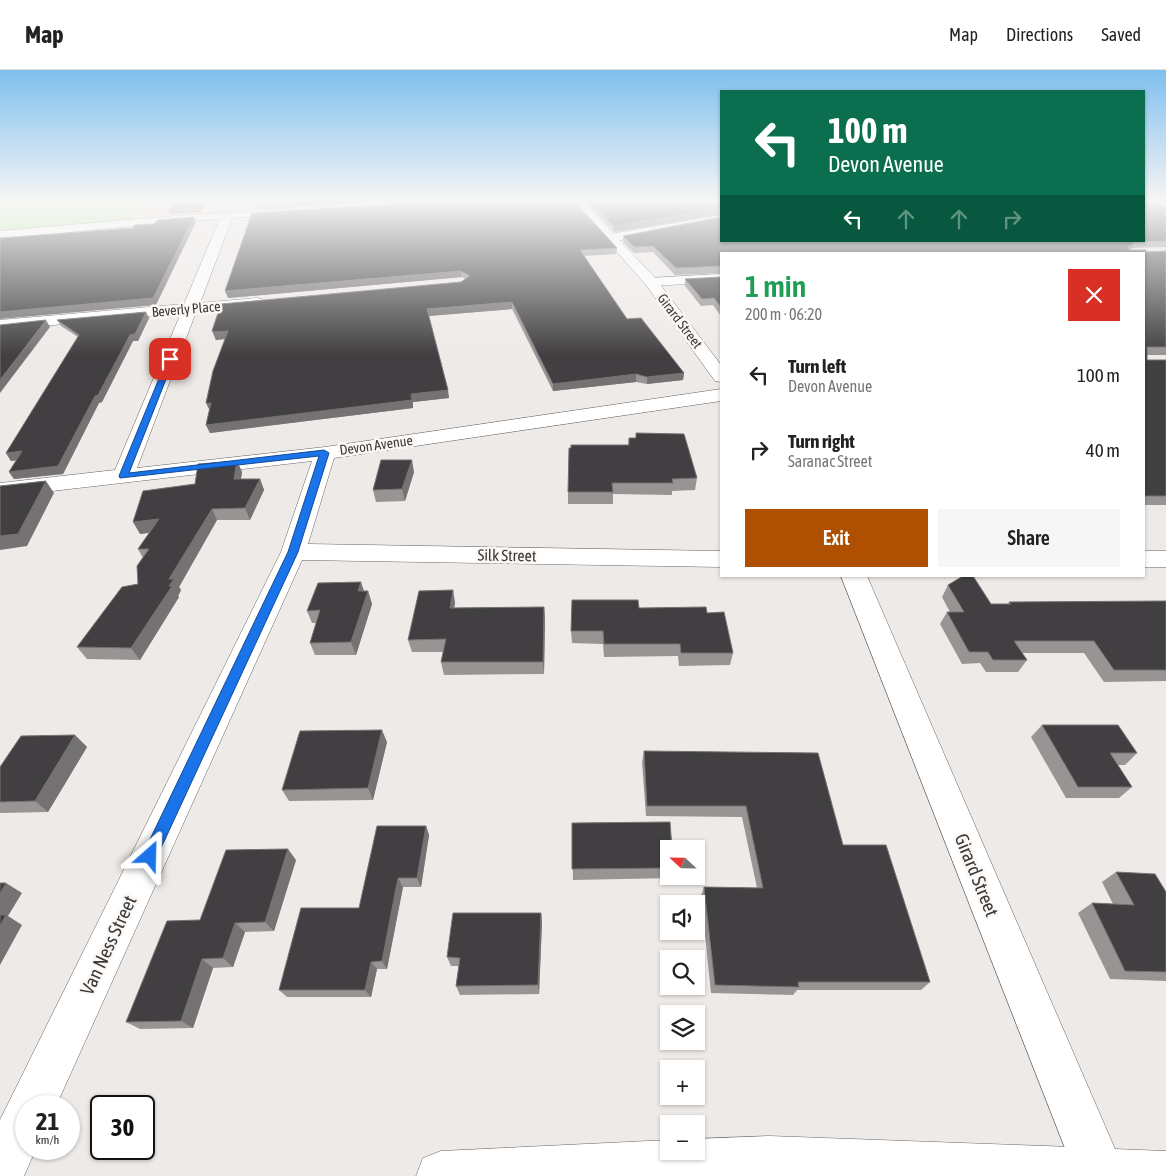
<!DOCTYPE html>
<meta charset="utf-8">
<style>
:root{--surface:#fff;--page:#f6f6f6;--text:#222;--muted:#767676;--line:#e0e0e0;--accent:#af4f02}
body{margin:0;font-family:"Asap Condensed",sans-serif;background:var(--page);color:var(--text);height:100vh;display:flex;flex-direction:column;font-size:19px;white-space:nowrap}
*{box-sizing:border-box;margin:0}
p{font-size:16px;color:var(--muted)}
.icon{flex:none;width:28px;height:28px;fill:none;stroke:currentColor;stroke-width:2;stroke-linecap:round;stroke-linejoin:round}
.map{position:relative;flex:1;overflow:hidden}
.details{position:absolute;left:720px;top:182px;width:425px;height:325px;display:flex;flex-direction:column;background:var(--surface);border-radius:0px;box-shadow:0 1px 4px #0004}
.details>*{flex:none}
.hud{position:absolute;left:720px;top:20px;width:425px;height:152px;border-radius:0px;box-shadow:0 1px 4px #0004;background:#0b6e4f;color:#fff;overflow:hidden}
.needle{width:32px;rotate:292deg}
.controls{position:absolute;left:660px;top:770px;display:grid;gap:10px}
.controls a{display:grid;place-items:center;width:45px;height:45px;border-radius:0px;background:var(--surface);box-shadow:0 1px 4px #0004;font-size:25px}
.speed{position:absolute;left:15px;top:1025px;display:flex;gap:10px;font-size:25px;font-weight:700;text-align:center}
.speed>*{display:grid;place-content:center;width:65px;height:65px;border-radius:50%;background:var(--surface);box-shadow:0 1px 4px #0004;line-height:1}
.speed small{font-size:12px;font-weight:400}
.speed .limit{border:2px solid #111;border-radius:8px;background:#fff;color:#111}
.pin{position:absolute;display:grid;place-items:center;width:42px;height:42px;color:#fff;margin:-21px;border-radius:10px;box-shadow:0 2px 8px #0006}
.me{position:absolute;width:55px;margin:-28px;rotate:25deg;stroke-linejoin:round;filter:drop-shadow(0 0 4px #0008)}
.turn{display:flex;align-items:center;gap:18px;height:105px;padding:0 25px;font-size:22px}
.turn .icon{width:65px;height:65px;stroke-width:2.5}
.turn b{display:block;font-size:35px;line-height:42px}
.lanes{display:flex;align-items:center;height:48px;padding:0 25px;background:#0003;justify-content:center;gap:25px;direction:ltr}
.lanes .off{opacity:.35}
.round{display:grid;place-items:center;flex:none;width:52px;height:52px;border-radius:0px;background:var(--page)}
.headline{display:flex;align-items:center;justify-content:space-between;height:85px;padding:0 25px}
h1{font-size:30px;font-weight:600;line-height:38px;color:#1e9e55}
.primary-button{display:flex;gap:10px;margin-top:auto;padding:10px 25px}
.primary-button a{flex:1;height:58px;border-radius:0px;background:var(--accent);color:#fff;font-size:20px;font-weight:600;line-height:58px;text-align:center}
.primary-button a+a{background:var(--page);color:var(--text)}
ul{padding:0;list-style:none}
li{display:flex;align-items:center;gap:15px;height:75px;padding:0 25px}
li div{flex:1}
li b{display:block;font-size:19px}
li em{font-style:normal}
header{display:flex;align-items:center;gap:30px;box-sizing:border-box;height:70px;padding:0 25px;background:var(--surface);border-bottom:1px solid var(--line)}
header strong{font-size:24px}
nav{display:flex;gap:28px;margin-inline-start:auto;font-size:18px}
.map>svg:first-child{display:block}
</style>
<header>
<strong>Map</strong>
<nav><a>Map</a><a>Directions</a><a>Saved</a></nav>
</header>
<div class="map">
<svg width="1166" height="1106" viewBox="0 0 1166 1106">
<rect width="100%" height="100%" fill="#eeeae8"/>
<path fill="#b0e8a2" d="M 0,131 L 152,131 L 129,151 L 0,163 Z"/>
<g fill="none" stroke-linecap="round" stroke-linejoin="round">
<defs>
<path id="minor" d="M 227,143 L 233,146 L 200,233 L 257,228 L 262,229 L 264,232 L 262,235 L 257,236 L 196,242 L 137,398 L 325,377 L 721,319 L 721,331 L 334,388 L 308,474 L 721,481 L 721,497 L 302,490 L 56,1036 L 26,1036 L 26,1079 L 36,1079 L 24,1106 L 0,1106 L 0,1050 L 281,482 L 312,391 L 0,427 L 0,413 L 115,400 L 181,243 L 0,260 L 0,250 L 184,234 L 221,146 Z
M 721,145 L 721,151 L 611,172 L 605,168 L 611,164 Z
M 721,204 L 721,212 L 651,216 L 644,212 L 651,208 Z
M 1144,481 L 1166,481 L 1166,497 L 1144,497 Z
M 769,1066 L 1100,1078 L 1117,1086 L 1125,1103 L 1124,1106 L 416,1106 L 423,1088 L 441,1081 L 669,1070 L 669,1081 L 696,1081 L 696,1069 Z"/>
<path id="tertiary" d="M 572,131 L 582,131 L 656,209 L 721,295 L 721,312 L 715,311 L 646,215 Z
M 289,139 L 295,142 L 293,144 L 173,152 L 0,169 L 0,161 L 173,146 Z
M 841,506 L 867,506 L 1115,1079 L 1166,1081 L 1166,1106 L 1076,1106 Z"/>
</defs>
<use href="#minor" stroke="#686563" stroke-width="1"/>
<use href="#tertiary" stroke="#686563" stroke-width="1"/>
<use href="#minor" fill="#fff" fill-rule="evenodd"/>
<use href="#tertiary" fill="#fff" fill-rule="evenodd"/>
</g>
<path fill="#989494" d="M 448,131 L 617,178 L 616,184 L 584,186 L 627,249 L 684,303 L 683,310 L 647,314 L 636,312 L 553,321 L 512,239 L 429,246 L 449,328 L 413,332 L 413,338 L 210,363 L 206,355 L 226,269 L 216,270 L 215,268 L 461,212 L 465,209 L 462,207 L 228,228 Z
M 583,131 L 721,131 L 721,144 L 614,162 Z
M 1166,136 L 1166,177 L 1132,178 L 1130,180 L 1146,182 L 1166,181 L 1166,285 L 1147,285 L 1147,290 L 1166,290 L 1166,435 L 1144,435 L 1144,184 L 721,184 L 721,203 L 675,205 L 653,182 L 634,183 L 623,172 L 623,166 Z
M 721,207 L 721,246 L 713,235 L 701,236 L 685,216 L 685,209 Z
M 149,248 L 138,271 L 133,271 L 102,332 L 99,333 L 63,404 L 14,409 L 9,402 L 16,390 L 11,391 L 6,383 L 78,267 L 61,256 L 57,250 Z
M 636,363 L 697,408 L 695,420 L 672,421 L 672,425 L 613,424 L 613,434 L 568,434 L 568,422 L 628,375 L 629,368 L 636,368 Z
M 237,391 L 242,402 L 241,409 L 260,409 L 264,420 L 250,450 L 217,450 L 179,517 L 181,520 L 178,526 L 179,527 L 140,590 L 87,589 L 77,577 L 138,514 L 143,488 L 138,479 L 149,463 L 140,464 L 195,414 Z
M 414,402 L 405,431 L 376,432 L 373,420 Z
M 948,515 L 991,534 L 1008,534 L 1009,532 L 1166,531 L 1166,611 L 1104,612 L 1084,583 L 1022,583 L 1027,590 L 1018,602 L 986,602 L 980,593 L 962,594 L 940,554 L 947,542 L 950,542 L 942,527 Z
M 453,520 L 455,533 L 454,538 L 544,537 L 545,550 L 544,604 L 444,605 L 441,592 L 443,582 L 412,582 L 408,570 Z
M 364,521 L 368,521 L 372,534 L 356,585 L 315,585 L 310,573 L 316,553 L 312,553 L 307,541 Z
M 639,538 L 707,543 L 733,583 L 730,595 L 679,596 L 678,586 L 604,587 L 603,574 L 572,573 L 571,561 Z
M 1042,655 L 1137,683 L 1125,695 L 1118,695 L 1132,717 L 1119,728 L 1066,728 L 1031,667 Z
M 75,665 L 87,677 L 48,742 L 0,743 L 0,697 Z
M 387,672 L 373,730 L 289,731 L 282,720 Z
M 644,681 L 843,775 L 930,912 L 921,920 L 797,920 L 793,925 L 711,923 L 701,826 L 704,817 L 757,818 L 742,747 L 646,746 L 642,692 Z
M 572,753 L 669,779 L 669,806 L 673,806 L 672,808 L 573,810 Z
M 426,756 L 429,765 L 421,817 L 403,817 L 387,899 L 377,899 L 371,927 L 287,927 L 279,920 L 359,838 Z
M 296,790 L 274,861 L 245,862 L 233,897 L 213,898 L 193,958 L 140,959 L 126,952 L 200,850 Z
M 1116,802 L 1166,822 L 1166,911 L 1110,909 L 1078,843 L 1092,833 L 1113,834 L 1102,812 Z
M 541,843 L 542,853 L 539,924 L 460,925 L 456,916 L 459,896 L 451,896 L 447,887 Z"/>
<path fill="#757273" d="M 203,131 L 207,131 L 201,142 L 170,144 L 168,140 Z
M 299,131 L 386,131 L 257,139 L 255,133 Z
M 721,138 L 721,144 L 614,162 L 614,156 Z
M 194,147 L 196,152 L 156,235 L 0,249 L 0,242 Z
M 1135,172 L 1132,178 L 1124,184 L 1127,178 Z
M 461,201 L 462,207 L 228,228 L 225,221 Z
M 512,232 L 512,239 L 428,246 L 427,239 Z
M 146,242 L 149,248 L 138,271 L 133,271 L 102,332 L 99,333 L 63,404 L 14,409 L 9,402 L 95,326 L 130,265 Z
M 46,250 L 50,257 L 0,323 L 0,310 Z
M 212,261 L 228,261 L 231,268 L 216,270 Z
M 684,303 L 683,310 L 647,314 L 647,307 Z
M 636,304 L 636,312 L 553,321 L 553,314 Z
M 448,320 L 449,328 L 413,332 L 413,338 L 210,363 L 206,355 L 411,324 Z
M 206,333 L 211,333 L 210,341 Z
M 22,381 L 27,389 L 11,391 L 6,383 Z
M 412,390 L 414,402 L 405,431 L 402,419 Z
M 237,391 L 242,402 L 239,421 L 234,409 Z
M 260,409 L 264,420 L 250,450 L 245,438 Z
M 46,411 L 54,423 L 27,476 L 0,480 L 0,466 Z
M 212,439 L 217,450 L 179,517 L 181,520 L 178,526 L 179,527 L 140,590 L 131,578 L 169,509 Z
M 159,449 L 165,460 L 140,464 L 133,452 Z
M 361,512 L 365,524 L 358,521 Z
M 453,520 L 455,533 L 452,551 L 450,538 Z
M 368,521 L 372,534 L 356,585 L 351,572 Z
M 544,537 L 545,550 L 544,604 L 543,592 Z
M 382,660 L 387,672 L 373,730 L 368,718 Z
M 75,665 L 87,677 L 48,742 L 35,731 Z
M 426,756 L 429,765 L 421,817 L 417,808 Z
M 288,779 L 296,790 L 274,861 L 265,852 Z
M 398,808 L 403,817 L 387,899 L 382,891 Z
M 6,813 L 22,823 L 8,846 L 22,855 L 0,895 L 0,824 Z
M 541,843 L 542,853 L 539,924 L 538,915 Z
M 235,853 L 245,862 L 233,897 L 223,888 Z
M 202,889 L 213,898 L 193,958 L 181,951 Z
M 371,892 L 377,899 L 371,927 L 365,920 Z"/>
<path fill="#413f41" stroke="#757273" d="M 177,131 L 203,131 L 200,138 L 168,140 Z
M 256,131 L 299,131 L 255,133 Z
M 448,131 L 574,131 L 617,178 L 580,180 L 627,249 L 641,248 L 684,303 L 647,307 L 636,304 L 553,314 L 512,232 L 427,239 L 448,320 L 411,324 L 412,330 L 206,355 L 211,333 L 206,333 L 213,301 L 228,261 L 213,262 L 214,261 L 212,261 L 221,234 L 461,212 L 470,206 L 461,201 L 225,221 L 252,143 Z
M 589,131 L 721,131 L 721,138 L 614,156 Z
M 1144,131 L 1151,131 L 1166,136 L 1166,171 L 1135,172 L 1127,178 L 1129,180 L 1146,180 L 1146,182 L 1166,181 L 1166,277 L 1147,277 L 1147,290 L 1166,290 L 1166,426 L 1144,426 L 1144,184 L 721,184 L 721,196 L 676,198 L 653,176 L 634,177 L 623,166 L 721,147 L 721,171 L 1144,171 Z
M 194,147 L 153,228 L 0,242 L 0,168 L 133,158 L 135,155 L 154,154 L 158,150 Z
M 721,207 L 721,237 L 714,228 L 702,229 L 685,209 Z
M 146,242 L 135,264 L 130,265 L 98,325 L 95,326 L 58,396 L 9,402 L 22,381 L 6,383 L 79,265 L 57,250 Z
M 46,250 L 0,310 L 0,255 Z
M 636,363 L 684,364 L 697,408 L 672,409 L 673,413 L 612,413 L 613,422 L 568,422 L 569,378 L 571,378 L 571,375 L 629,375 L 629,368 L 636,368 Z
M 381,390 L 412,390 L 402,419 L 373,420 Z
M 237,391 L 234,409 L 260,409 L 245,438 L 212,439 L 169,509 L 174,509 L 169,516 L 172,516 L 131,578 L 77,577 L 122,517 L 138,514 L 137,496 L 149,479 L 138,479 L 159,449 L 133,452 L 143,421 L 195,414 L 198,394 Z
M 46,411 L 18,464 L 0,466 L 0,416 Z
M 963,506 L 973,506 L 991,534 L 1011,534 L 1009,532 L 1166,531 L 1166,600 L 1114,600 L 1094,571 L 1014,571 L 1027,590 L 993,590 L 988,582 L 969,582 L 947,542 L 964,542 L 948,515 Z
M 361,512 L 358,521 L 368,521 L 351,572 L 310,573 L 320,540 L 307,541 L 318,513 Z
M 453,520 L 450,538 L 544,537 L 543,592 L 441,592 L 446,569 L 408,570 L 419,521 Z
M 572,530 L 638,530 L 639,538 L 706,537 L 707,543 L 724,542 L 733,583 L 681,583 L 680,574 L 604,574 L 603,561 L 571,561 Z
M 1042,655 L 1118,655 L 1137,683 L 1110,683 L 1132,717 L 1078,717 Z
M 382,660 L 368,718 L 282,720 L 300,661 Z
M 75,665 L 35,731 L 0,732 L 0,697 L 21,666 Z
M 644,681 L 818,683 L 843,775 L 886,775 L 930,912 L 798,912 L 799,917 L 715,915 L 704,817 L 763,818 L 746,736 L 647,736 Z
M 670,752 L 672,779 L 669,779 L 669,798 L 572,799 L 572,753 Z
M 377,756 L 426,756 L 417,808 L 398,808 L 382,891 L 371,892 L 365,920 L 279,920 L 301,838 L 359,838 Z
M 288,779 L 265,852 L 235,853 L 223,888 L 202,889 L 181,951 L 126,952 L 167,851 L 200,850 L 226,780 Z
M 1116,802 L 1155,804 L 1166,822 L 1166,902 L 1125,901 L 1092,833 L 1134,835 Z
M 0,813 L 6,813 L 0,824 Z
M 453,843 L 541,843 L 538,915 L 456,916 L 460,888 L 447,887 Z
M 0,845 L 6,845 L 0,856 Z"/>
<linearGradient id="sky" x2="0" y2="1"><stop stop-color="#7ebfee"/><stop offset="0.46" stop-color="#f7f6f5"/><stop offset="1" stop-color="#f7f6f5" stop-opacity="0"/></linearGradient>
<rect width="1166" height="285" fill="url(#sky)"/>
<path fill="#1a73e8" stroke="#114b97" d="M 170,287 L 174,289 L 129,403 L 324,380 L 329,383 L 298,482 L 155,791 L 150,793 L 144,791 L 142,786 L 288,482 L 319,386 L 120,408 L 119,406 L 167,289 Z"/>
<g text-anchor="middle" stroke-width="5" stroke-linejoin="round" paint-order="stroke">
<g font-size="14" fill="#3b3a39" stroke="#fbf8f5">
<text transform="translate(186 239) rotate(-5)" y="5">Beverly Place</text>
<text transform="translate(680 251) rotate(53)" y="5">Girard Street</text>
<text transform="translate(376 375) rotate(-8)" y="5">Devon Avenue</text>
</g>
<g font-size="16" fill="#3b3a39" stroke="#fbf8f5">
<text transform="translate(507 485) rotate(1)" y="6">Silk Street</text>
</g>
<g font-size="19" fill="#3b3a39" stroke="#fbf8f5">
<text transform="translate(977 805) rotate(68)" y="7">Girard Street</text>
<text transform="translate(108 875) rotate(-65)" y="7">Van Ness Street</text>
</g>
</g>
</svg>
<div class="controls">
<a><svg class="needle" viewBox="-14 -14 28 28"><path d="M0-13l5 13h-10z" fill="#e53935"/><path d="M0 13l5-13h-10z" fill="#767676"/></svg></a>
<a><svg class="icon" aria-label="sound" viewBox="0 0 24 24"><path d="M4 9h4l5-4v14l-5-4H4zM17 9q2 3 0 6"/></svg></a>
<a><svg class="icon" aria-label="search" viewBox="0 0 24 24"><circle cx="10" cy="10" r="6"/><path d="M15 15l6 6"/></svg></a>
<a><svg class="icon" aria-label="layers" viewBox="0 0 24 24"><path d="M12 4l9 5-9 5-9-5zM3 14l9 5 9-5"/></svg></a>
<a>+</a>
<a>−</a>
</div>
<div class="speed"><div>21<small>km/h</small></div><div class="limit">30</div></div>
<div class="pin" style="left:170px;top:289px;background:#d93025"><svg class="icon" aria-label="arrive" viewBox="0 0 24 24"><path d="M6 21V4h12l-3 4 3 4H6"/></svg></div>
<svg class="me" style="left:150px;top:786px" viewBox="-20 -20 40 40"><path d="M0-17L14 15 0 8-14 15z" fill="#1a73e8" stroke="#fff" stroke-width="4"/></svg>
<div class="hud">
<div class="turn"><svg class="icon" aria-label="left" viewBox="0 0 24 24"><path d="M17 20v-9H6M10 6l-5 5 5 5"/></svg><div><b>100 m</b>Devon Avenue</div></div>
<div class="lanes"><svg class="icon" aria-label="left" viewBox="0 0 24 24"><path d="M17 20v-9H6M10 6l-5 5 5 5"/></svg><svg class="icon off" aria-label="ahead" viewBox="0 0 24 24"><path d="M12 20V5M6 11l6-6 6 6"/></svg><svg class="icon off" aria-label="ahead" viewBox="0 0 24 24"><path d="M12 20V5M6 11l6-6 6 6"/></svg><svg class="icon off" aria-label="right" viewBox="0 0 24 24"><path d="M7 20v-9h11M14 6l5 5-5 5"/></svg></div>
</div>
<section class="details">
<div class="headline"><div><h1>1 min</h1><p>200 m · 06:20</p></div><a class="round" style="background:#d93025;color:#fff"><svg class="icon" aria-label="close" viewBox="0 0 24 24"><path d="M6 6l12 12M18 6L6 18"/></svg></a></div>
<ul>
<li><svg class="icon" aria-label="left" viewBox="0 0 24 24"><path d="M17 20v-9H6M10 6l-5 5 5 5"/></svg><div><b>Turn left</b><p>Devon Avenue</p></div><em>100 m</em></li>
<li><svg class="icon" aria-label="right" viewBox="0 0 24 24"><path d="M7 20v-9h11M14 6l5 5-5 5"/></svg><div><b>Turn right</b><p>Saranac Street</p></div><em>40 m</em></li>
</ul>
<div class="primary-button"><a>Exit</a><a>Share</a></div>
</section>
</div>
